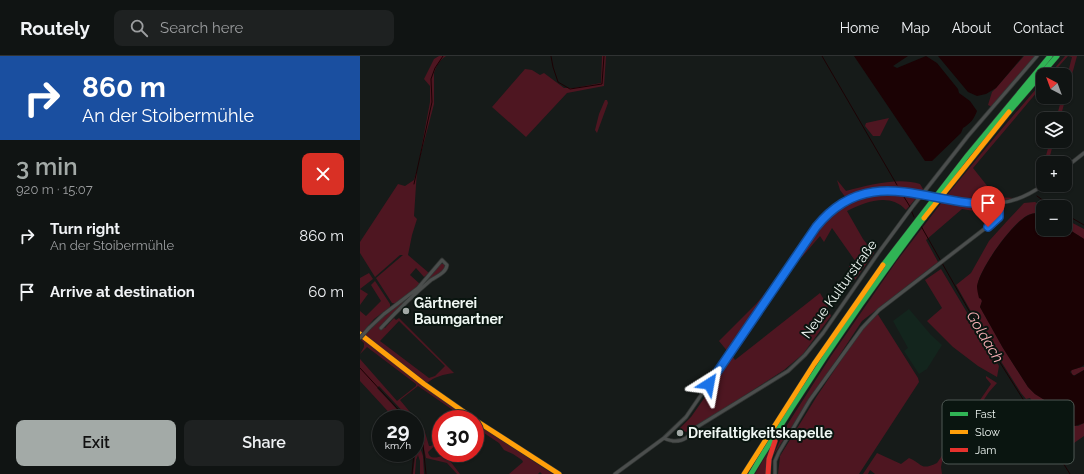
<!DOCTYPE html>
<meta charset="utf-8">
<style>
:root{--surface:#101413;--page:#1e2121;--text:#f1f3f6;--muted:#9c9ea0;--line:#303333;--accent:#a3aaa7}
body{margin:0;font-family:Raleway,sans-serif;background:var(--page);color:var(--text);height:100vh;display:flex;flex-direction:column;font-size:15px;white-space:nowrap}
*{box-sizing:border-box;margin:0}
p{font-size:13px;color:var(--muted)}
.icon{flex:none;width:22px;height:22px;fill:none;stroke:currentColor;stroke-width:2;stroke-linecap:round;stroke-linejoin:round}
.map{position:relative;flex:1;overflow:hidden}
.side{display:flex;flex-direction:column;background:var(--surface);width:360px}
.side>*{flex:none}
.hud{background:#1a4fa0;color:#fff;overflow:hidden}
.needle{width:26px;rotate:319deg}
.tools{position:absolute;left:676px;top:12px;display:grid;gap:8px}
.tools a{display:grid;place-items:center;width:36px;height:36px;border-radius:8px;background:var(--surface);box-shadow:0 1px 3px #0004,0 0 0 1px var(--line);font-size:20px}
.speed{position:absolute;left:12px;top:354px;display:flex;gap:8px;font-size:20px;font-weight:700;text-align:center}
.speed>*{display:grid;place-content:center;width:52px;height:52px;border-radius:50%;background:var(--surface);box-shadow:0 1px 3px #0004,0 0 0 1px var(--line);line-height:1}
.speed small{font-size:10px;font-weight:400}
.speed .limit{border:6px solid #d22;background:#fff;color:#111}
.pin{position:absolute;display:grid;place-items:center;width:34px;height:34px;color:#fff;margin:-41px -17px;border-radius:50% 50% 50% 0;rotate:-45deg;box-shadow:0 0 4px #0007}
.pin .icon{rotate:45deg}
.me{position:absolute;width:44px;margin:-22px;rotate:34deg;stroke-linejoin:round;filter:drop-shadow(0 0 3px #0008)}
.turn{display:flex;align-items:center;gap:14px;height:84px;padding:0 16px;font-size:18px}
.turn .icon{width:52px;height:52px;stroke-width:2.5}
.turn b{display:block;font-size:28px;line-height:34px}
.round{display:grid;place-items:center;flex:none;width:42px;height:42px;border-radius:8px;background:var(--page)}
.overview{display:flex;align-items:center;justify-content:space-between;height:68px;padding:0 16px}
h1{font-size:24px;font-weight:600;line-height:30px;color:var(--accent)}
.action{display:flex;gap:8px;margin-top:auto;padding:8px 16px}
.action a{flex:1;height:46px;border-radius:8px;background:var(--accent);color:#111;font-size:16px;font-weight:600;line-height:46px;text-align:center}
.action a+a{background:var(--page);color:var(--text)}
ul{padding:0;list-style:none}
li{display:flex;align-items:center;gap:12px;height:56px;padding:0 16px}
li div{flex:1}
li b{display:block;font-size:15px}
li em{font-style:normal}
header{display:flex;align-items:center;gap:24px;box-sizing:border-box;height:56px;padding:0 20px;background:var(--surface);border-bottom:1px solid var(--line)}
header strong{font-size:19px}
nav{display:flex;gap:22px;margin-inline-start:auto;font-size:14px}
.search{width:280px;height:36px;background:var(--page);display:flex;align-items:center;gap:10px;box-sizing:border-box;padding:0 14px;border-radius:8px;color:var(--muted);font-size:15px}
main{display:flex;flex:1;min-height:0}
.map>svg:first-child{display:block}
</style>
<header>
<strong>Routely</strong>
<div class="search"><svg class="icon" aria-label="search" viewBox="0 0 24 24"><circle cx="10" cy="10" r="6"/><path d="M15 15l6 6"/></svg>Search here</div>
<nav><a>Home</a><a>Map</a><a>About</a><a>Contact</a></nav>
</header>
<main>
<section class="side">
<div class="hud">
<div class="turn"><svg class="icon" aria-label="right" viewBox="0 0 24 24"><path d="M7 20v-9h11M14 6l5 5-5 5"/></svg><div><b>860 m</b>An der Stoibermühle</div></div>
</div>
<div class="overview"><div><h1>3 min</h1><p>920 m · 15:07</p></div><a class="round" style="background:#d93025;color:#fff"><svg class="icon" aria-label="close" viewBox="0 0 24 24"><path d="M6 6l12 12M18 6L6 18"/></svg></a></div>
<ul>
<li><svg class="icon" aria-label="right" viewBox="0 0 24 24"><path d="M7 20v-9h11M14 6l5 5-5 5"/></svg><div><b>Turn right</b><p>An der Stoibermühle</p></div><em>860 m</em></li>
<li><svg class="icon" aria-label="arrive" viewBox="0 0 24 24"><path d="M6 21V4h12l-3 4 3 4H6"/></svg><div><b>Arrive at destination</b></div><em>60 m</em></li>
</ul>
<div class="action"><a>Exit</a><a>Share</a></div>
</section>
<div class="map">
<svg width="724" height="418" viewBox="0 0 724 418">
<rect width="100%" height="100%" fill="#161b19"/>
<path fill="#13251d" d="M 549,253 L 571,279 L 582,289 L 567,313 L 559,318 L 544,295 L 548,292 L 533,265 Z"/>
<path fill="#4e1621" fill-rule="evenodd" d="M 79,0 L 86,0 C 80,4 76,10 74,17 L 74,48 L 59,105 L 70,46 L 70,30 L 64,23 L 74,3 Z
M 242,0 L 246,0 L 244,30 L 207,37 L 166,81 L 132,51 L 165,13 L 172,14 L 180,19 L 184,17 L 204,32 L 214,32 L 241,27 Z
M 664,0 L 675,0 L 632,51 L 628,49 L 632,36 L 636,32 Z
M 705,0 L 717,0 L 700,63 L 696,63 L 702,41 L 705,41 L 705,28 L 712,1 L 708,0 L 691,19 L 689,19 Z
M 683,25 L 683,29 L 613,112 L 636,141 L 654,142 C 630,148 611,145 587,139 L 640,75 Z
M 245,44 L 247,44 L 248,47 L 237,77 L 235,74 L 239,58 Z
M 529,62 L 520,80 L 513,80 L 505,70 L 506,67 Z
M 690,85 L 694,85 L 688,107 L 684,107 Z
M 57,114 L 54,160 L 57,163 L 52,179 L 48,199 L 69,217 L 64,221 L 56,212 L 50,219 L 60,228 L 37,248 L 32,247 L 16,222 L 43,199 L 40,199 L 15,221 L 0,197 L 0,186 L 38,128 L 45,130 L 54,124 Z
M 477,124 L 486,135 C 508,129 539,121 560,128 L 563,133 L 562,136 C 533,132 513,130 486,142 L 480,134 Z
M 523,138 L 557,141 L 546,154 C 530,136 505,146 487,155 L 503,183 L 514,197 L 495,224 L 489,210 L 493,210 L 496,206 L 472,172 L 464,186 L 460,180 L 442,201 L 441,200 C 463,167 480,143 523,138 Z
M 582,146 L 611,152 L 637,152 L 638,160 L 628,168 L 620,156 L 602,153 L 566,184 L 578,206 L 502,265 L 475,306 L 450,342 L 413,400 L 427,369 L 471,300 L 536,206 Z
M 675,146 L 684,151 L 683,158 C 678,156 673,157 668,159 C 653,166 621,211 618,227 C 617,232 620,240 622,245 L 620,251 L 643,292 L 668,331 L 675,338 L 700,353 L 706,361 L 709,368 L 718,370 L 724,367 L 724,380 L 704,394 L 702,393 L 670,342 L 666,343 L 661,337 L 625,280 L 596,229 L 611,217 L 629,185 L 648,164 L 664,147 Z
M 705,163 L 724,173 L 724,183 L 705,171 Z
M 80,208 L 84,208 L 85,211 L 83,215 L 37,253 L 21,270 L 25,272 L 34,262 L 36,264 L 39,262 L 94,317 C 84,318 74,321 67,327 L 5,279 L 22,262 L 58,233 ZM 39,265 L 85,310 L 75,320 L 69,322 L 20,285 Z
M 581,213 L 639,310 L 637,321 L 618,310 L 593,291 L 567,265 L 582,252 L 565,224 Z
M 9,217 L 13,223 L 0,233 L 8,238 L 0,249 L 0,222 Z
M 417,223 L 368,296 L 359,285 L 396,248 Z
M 15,225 L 30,248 L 30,251 L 14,263 L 2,277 L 0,275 L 0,255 L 6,260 L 21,245 L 11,229 Z
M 460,237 L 466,247 L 471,260 L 443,298 L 424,314 L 334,372 L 330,376 L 317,375 L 331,361 L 373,301 L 375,304 Z
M 517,257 L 558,322 L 559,326 L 499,418 L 418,418 L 420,400 L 457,340 L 504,270 Z
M 2,283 L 108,361 L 109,363 L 103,363 L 100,359 L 58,330 L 40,344 L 64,373 L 69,390 L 71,390 L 81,382 L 81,384 L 68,396 C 71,408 84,397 92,397 L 87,401 L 100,418 L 97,418 L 87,407 L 66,402 L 63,388 L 55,368 L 55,363 L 50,363 L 19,330 L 17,332 L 46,363 L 35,363 L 0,325 L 0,303 L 37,345 L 56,330 L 56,328 L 7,291 L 0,298 L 4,291 L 4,287 L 1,284 Z
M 722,311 L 724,311 L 724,314 L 715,319 L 712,319 L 711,314 Z
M 626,320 L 637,327 L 629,336 L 582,406 L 581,411 L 582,418 L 515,418 L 510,414 L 508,418 L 503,418 L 517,397 L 541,408 L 549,402 C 563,408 560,415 577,407 L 631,328 L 626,322 Z
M 115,367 L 193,418 L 182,418 L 180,416 L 178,418 L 149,418 L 163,406 L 162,404 L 153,398 L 144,394 L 139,387 L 121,375 L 115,377 Z
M 58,385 L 63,400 L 64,418 L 60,418 L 60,405 L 58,399 L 56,404 L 55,418 L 53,418 L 57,385 Z
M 409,394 L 406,418 L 395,418 Z"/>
<path fill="#1b0204" d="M 494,0 L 548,0 L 533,10 L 537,12 L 566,0 L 577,7 L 598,33 L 599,37 L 610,45 L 617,55 C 614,63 611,67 603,72 L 601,77 L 572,105 L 565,105 Z
M 578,0 L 663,0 L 636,32 L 626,38 L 617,40 L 608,36 Z
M 679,157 L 683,158 L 683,173 L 705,173 L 705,171 L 724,183 L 724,309 L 721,311 L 712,314 L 710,316 L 714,320 L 724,314 L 724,367 L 715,370 L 709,368 L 702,355 L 675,338 L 668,331 L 643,292 L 620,251 L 622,245 L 621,243 L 619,242 C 618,238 617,234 617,230 C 621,211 651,169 667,160 C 670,158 674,157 679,157 Z"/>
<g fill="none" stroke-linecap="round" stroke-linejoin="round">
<path stroke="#1b0204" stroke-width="1" d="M 191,0 L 193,11 L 198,26 L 210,33 L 242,28 L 244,0
M 462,0 L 537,129
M 54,128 L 72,46 L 71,23 L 75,12 L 83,0
M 677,140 L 692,151
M 544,141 L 549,149 L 554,161
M 705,158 L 724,169
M 561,170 L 624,281 L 710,418
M 0,312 L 47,363
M 55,373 L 63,389 L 66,418
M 55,389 L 58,378
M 52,418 L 54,397"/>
<defs>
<path id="street" d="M 705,112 L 724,97
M 590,144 C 628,148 650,153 683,129
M 9,272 L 24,258 L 58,232 L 82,204 L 87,209 C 86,217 77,220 71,224 C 53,239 37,255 21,272
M 304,382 C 307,384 309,384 313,385 C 325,386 330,379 337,371 L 428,315 L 445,299 L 463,277 L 519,196 L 553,150 L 608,80 L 677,0
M 255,418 L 304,382 L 326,361 L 451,179 C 480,139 508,130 556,137
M 415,418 L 415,405 L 419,396 L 450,344 L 502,272 L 519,254 L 636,164 L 639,159 L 639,148"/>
<path id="fast" d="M 649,56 L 697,0
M 523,209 L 607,100 L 690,0
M 391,418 C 444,329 502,244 564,162"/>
<path id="slow" d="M 564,162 L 649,56
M 0,278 L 64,328 L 114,363
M 115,364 L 199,418
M 384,418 L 454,308 L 523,209"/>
<path id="jam" d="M 408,418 L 409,403 L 415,385"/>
</defs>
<use href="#street" stroke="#313533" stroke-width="4.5"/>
<use href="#fast" stroke="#313533" stroke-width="6"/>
<use href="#slow" stroke="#313533" stroke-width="6"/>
<use href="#jam" stroke="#313533" stroke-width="6"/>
<use href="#street" stroke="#4b4e4d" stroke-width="3"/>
<use href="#fast" stroke="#30b455" stroke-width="5"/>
<use href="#slow" stroke="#ff9f0a" stroke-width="5"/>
<use href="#jam" stroke="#e5322d" stroke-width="5"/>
<defs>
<path id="street-bridge" d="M 556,137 L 590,144
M 0,282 L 9,272"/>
</defs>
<use href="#street-bridge" stroke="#313533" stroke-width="4.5" stroke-linecap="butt"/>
<use href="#street-bridge" stroke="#4b4e4d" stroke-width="3"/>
</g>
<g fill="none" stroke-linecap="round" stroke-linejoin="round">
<defs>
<path id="route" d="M 349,328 L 456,171 C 510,104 571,152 639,148 L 639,161 L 628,171"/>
</defs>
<use href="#route" stroke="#114b97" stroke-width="10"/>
<use href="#route" stroke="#1a73e8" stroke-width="7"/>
</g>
<g fill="#a3aaa7" stroke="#0a1510" stroke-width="1.5">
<circle cx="46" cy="255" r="4"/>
<circle cx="320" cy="377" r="4"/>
</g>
<g text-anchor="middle" stroke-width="4" stroke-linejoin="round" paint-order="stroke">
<g font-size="14" fill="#eff7f3" stroke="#0a1510">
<text transform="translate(479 233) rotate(-54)" y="5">Neue Kulturstraße</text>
</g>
<g font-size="14" font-weight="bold" fill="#eff7f3" stroke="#0a1510" text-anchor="start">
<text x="54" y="252">Gärtnerei<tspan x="54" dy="16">Baumgartner</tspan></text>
<text x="328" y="382">Dreifaltigkeitskapelle</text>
</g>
<g font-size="15" font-style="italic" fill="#f3acb2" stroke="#0a1510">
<text transform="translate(625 281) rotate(59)" y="5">Goldach</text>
</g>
</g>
<rect x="582" y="344" width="132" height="64" rx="6" fill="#0a1510" stroke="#4f5954" stroke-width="1"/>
<rect x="590" y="356" width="18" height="4" fill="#30b455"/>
<rect x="590" y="374" width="18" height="4" fill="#ff9f0a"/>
<rect x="590" y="392" width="18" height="4" fill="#e5322d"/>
<g font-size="11" fill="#eff7f3">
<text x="615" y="362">Fast</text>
<text x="615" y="380">Slow</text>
<text x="615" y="398">Jam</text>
</g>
</svg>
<div class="tools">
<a><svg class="needle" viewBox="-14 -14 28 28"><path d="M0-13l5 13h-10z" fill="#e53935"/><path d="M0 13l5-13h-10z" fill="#9c9ea0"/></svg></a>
<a><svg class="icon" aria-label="layers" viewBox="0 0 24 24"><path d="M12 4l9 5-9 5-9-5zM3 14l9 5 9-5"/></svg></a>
<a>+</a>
<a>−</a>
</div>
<div class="speed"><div>29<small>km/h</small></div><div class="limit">30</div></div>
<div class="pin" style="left:628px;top:171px;background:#d93025"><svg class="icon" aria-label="arrive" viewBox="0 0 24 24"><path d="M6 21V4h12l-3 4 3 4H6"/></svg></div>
<svg class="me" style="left:349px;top:328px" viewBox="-20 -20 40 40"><path d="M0-17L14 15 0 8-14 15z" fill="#1a73e8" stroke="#fff" stroke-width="4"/></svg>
</div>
</main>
